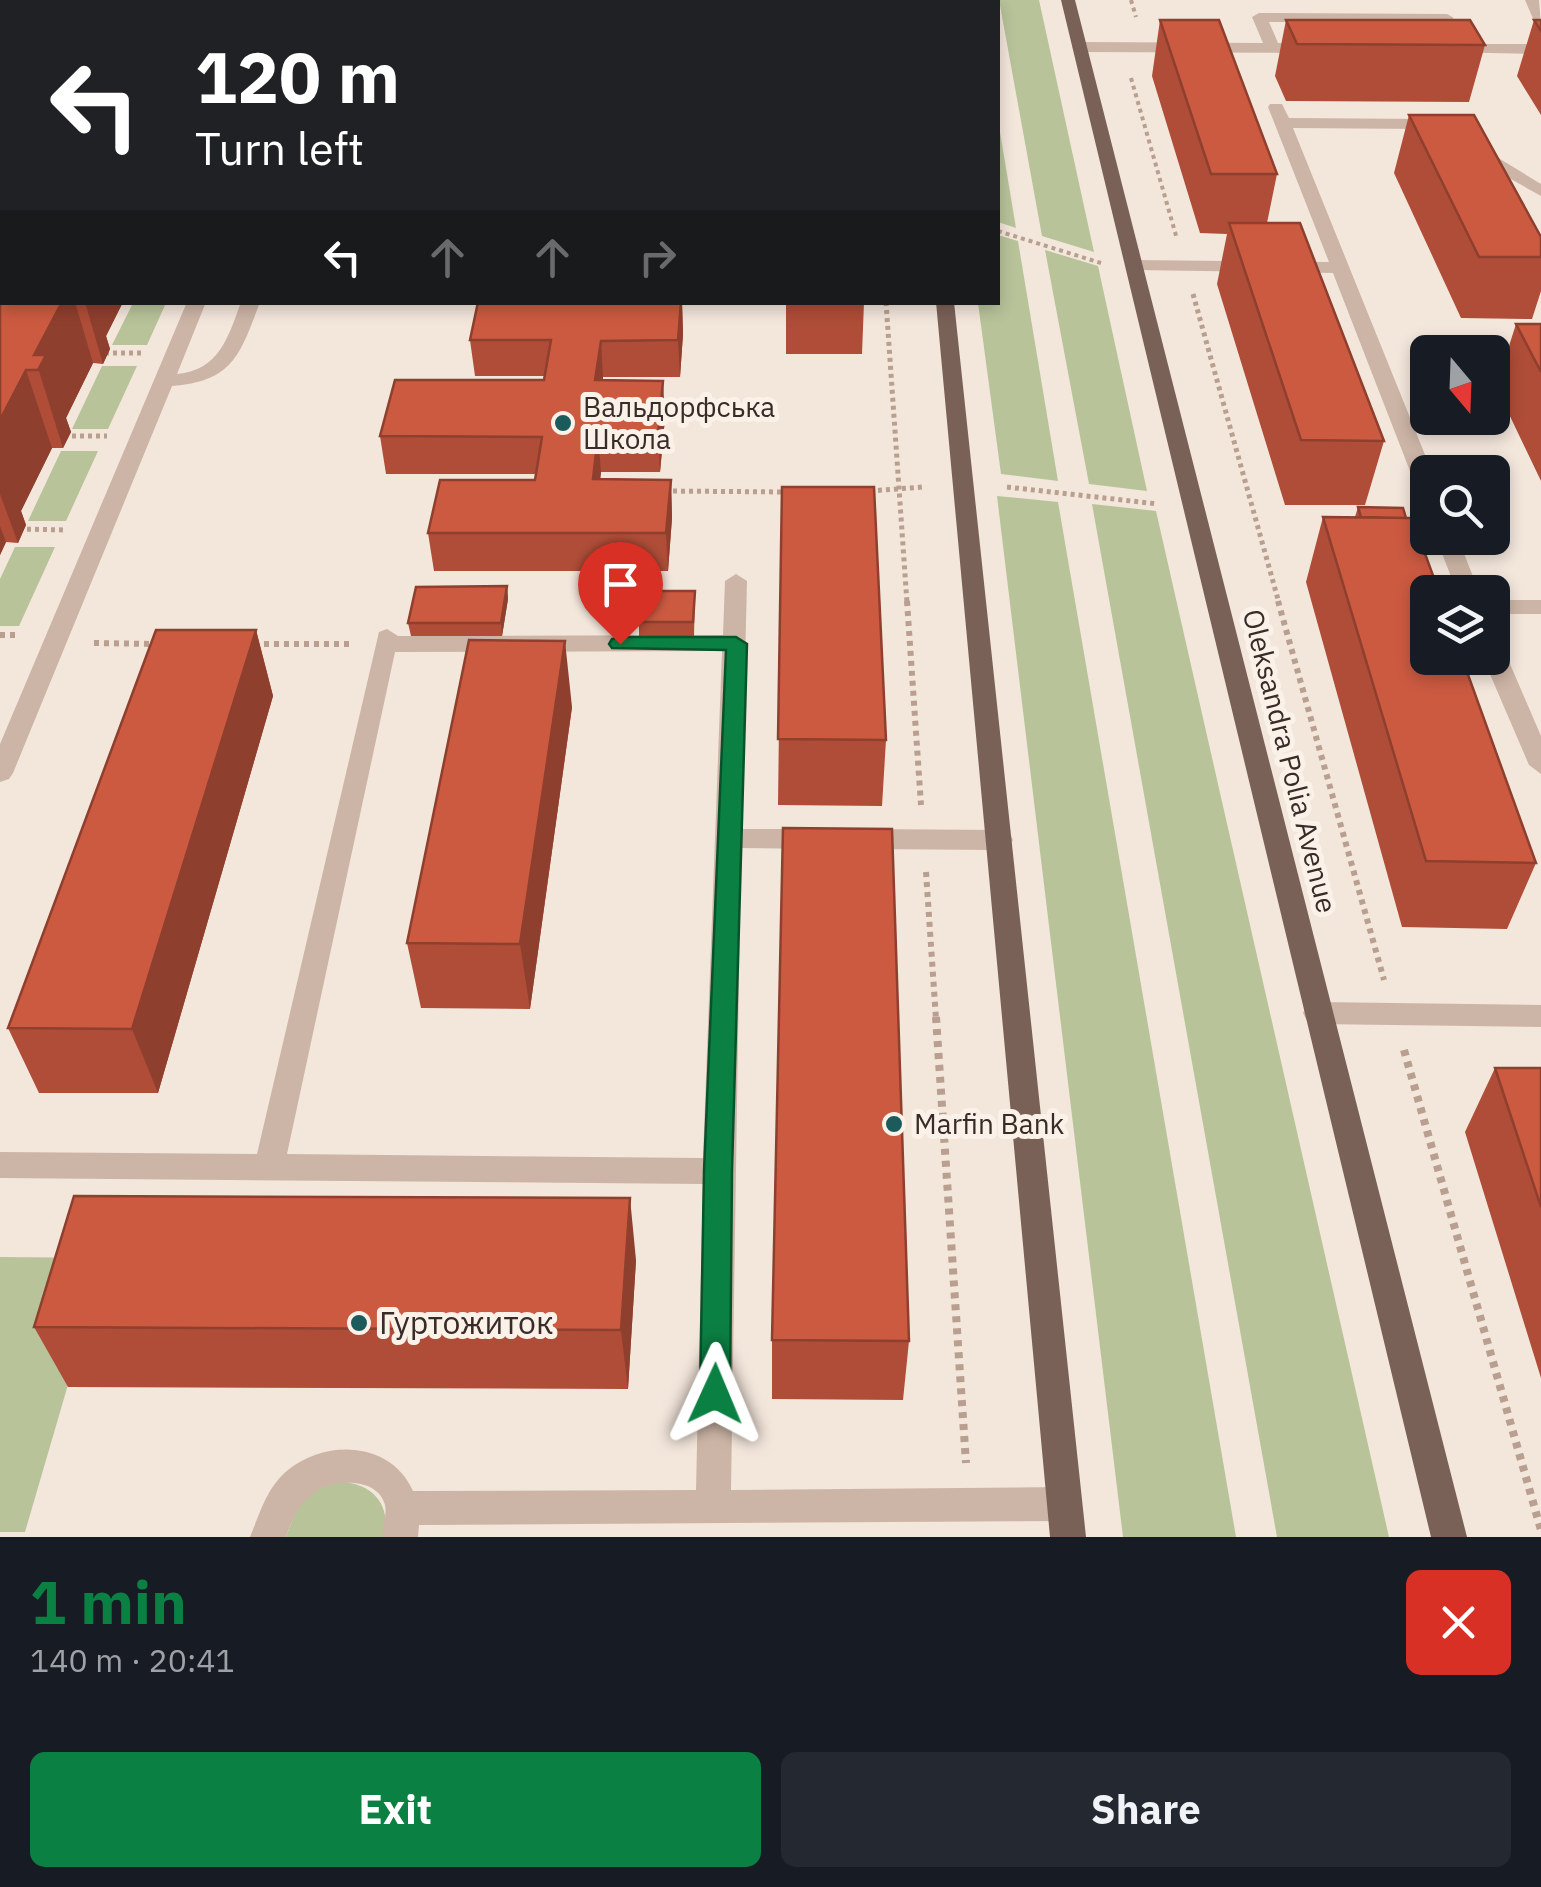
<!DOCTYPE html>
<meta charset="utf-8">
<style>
:root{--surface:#171b24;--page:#242831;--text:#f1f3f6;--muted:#9ea1a6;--accent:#0b8043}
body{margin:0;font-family:"IBM Plex Sans",sans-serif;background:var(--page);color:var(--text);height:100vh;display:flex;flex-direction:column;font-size:38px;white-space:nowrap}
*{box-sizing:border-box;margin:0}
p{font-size:32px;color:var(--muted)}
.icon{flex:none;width:55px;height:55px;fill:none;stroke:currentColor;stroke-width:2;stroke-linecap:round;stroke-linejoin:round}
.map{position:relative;height:1537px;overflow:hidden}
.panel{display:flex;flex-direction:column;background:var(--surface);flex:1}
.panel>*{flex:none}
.top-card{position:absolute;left:0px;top:0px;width:1000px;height:305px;box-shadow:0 5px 15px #0003;background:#202124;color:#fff;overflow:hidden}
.needle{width:65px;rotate:161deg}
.fabs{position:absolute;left:1410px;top:335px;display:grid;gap:20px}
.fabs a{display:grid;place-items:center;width:100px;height:100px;border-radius:15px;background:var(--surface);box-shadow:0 5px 15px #0003;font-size:50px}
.pin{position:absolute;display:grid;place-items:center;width:85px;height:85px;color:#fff;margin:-102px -42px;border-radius:50% 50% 50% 0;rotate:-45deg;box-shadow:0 0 10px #0007}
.pin .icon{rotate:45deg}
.me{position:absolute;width:110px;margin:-55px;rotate:1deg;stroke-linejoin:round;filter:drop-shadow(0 0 8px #0008)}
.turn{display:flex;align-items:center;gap:35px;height:210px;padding:0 30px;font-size:45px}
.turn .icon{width:130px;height:130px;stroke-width:2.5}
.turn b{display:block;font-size:70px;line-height:85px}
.lanes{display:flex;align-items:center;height:95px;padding:0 30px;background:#0003;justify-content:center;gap:50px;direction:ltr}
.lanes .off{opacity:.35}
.round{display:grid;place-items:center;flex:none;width:105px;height:105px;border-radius:15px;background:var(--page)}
.head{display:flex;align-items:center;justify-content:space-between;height:170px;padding:0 30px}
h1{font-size:60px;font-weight:700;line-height:75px;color:var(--accent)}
.action{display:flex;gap:20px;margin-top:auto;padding:20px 30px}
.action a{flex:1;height:115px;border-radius:15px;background:var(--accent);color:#fff;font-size:40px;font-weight:700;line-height:115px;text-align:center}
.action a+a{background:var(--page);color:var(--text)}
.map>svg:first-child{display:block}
</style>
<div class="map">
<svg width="1541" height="1537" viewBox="0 0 1541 1537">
<rect width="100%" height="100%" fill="#f3e6db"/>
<path fill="#b8c39a" d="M 0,0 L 284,0 L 2,2 L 0,330 Z
M 999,0 L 1039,0 L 1094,252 L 1042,236 Z
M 998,120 L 1016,228 L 998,222 Z
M 998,235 L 1018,241 L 1058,481 L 1001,474 L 978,303 L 998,302 Z
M 1045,250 L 1098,266 L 1147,491 L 1089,484 Z
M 133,303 L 166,303 L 147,345 L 112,345 Z
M 102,366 L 137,366 L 108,429 L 72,429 Z
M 61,451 L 98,451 L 66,521 L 28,521 Z
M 997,496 L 1058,502 L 1236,1537 L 1123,1537 Z
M 1092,504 L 1156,511 L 1389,1537 L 1277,1537 Z
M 15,547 L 55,547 L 19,626 L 0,626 L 0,579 Z
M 0,1257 L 105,1258 L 25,1532 L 0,1532 Z
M 341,1482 C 372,1483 392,1505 384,1537 L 286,1537 C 297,1506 306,1488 341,1482 Z"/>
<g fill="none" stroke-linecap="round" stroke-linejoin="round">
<path stroke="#b89f90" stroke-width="4" stroke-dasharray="4 4" stroke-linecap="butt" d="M 1131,0 L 1136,17
M 744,2 L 792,2
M 845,2 L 863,2
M 0,35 L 2,30
M 1131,78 L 1177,239
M 998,231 L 1101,263"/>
<path stroke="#b89f90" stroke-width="5" stroke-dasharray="4 4" stroke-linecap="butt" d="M 1193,294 L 1279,603
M 886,302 L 907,603
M 105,353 L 142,353
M 64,436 L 107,436
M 1007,487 L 1158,504
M 665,491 L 787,492
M 870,491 L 923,487
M 19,529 L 66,530"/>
<path stroke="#b89f90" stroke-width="6" stroke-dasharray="5 5" stroke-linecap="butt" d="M 907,601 L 921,805
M 1278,601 L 1384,980
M 0,635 L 19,635
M 94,643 L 156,644
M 254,644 L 351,644
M 926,872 L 936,1019"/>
<path stroke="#b89f90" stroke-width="8" stroke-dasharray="6 6" stroke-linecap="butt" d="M 936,1017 L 966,1463
M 1404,1050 L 1541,1530"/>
<path fill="#ccb5a6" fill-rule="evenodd" d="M 1525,0 L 1539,0 L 1541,25 L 1534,21 Z
M 1259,13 L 1447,14 L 1454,18 L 1447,22 L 1269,22 L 1278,43 L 1320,45 L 1323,48 L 1315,53 L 1080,52 L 1072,47 L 1080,42 L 1263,43 L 1252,17 Z
M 1450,44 L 1541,44 L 1541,54 L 1445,52 L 1445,46 Z
M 1270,104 L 1282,104 L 1289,118 L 1428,119 L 1445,129 L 1437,134 L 1425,129 L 1293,128 L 1432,472 L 1428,472 L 1428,495 L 1417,489 L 1333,273 L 1135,270 L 1126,265 L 1135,260 L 1329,262 L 1268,107 Z
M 1470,148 L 1482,148 L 1541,184 L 1541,196 L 1470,156 Z
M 187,302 L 206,302 L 177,374 C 219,370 228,338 241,302 L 260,302 C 240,355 233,381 172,386 L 13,773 L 9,779 L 0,782 L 0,744 Z
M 1436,538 L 1458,538 L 1479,592 L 1457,592 Z
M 736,574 L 747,581 L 741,829 L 815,829 L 824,832 L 828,839 L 824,846 L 815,849 L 741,848 L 731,1490 L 1064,1487 L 1076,1492 L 1081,1504 L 1076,1516 L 1064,1521 L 419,1525 L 418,1537 L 382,1537 C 383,1527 387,1514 385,1505 C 378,1477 335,1479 316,1491 C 300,1502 292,1519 286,1537 L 250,1537 C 260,1513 267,1487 288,1470 C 327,1438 392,1442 413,1491 L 696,1490 L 703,1184 L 0,1178 L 0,1152 L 257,1154 L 379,632 L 387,629 L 398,636 L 723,635 L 725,581 ZM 722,651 L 703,1158 L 287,1154 L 395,652 Z
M 1492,600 L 1541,600 L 1541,614 L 1492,614 Z
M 1492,642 L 1504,650 L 1541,736 L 1541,774 L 1529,765 L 1483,658 L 1492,658 Z
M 860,829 L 1000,830 L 1009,833 L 1013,840 L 1009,847 L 1000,850 L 860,849 L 851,846 L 847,839 L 851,832 Z
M 1317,1002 L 1541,1005 L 1541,1027 L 1317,1024 L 1307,1021 L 1303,1013 L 1307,1005 Z"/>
<path fill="#7a6158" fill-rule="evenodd" d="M 902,0 L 916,0 L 917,2 L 903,2 Z
M 1061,0 L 1075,0 L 1467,1537 L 1431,1537 Z
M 936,302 L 954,302 L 1086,1537 L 1050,1537 Z"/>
</g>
<path fill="#af4d38" d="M 471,0 L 718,0 L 718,2 L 471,2 Z
M 1160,20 L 1277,174 L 1267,223 L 1384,441 L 1365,505 L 1285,505 L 1217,284 L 1227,234 L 1200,233 L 1152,76 Z
M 1286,20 L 1485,45 L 1469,102 L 1286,101 L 1275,76 Z
M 1534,20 L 1541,20 L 1541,115 L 1517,76 Z
M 1409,115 L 1541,237 L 1541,291 L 1532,319 L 1461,318 L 1394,173 Z
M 0,268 L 2,302 L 123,302 L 106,336 L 110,349 L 103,364 L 93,363 L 66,418 L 71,432 L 63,448 L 52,448 L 21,511 L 26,525 L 18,543 L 6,542 L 0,555 Z
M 682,302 L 683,334 L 680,377 L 603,377 L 603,380 L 665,418 L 660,472 L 601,472 L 600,479 L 671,480 L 672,518 L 668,571 L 434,571 L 428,533 L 535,480 L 536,474 L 386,474 L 380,436 L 544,380 L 544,376 L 475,376 L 470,340 Z
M 786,302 L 864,302 L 862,354 L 786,354 Z
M 1516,324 L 1541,324 L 1541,481 L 1496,387 Z
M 782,487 L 886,740 L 882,806 L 778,805 Z
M 1358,507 L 1536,863 L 1507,929 L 1402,927 L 1306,582 L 1323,517 L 1355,517 Z
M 507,586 L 508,599 L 502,636 L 411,636 L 408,623 Z
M 695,591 L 694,636 L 639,636 L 639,622 Z
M 256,630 L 273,696 L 158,1093 L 39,1093 L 8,1028 Z
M 572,707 L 530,1009 L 421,1008 L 407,943 Z
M 1495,1068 L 1541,1068 L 1541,1378 L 1465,1132 Z
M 636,1260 L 628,1389 L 68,1387 L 34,1327 Z
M 772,1340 L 909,1341 L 903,1400 L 772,1399 Z"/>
<path fill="#8f3f2e" d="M 222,0 L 235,0 L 236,2 L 221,2 Z
M 62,302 L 75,302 L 93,363 L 66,418 L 71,432 L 63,448 L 34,355 Z
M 85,302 L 123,302 L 106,336 L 110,349 L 103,364 Z
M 682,302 L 683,334 L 680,377 L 678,340 Z
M 601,341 L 603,377 L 598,417 L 595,380 Z
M 26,370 L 52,448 L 21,511 L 26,525 L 18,543 L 0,494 L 0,420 Z
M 663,381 L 665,418 L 660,472 L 658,435 Z
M 598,435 L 601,472 L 596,517 L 593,479 Z
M 671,480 L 672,518 L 668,571 L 666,533 Z
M 0,526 L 6,542 L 0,555 Z
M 507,586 L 508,599 L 502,636 L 501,623 Z
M 256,630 L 273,696 L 158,1093 L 132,1029 Z
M 565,641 L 572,707 L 530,1009 L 520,944 Z
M 630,1198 L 636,1260 L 628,1389 L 621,1330 Z"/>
<path fill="#cc5a41" stroke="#8f3f2e" stroke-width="2.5" d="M 158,0 L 222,0 L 221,2 L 156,2 Z
M 331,0 L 436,0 L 435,2 L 330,2 Z
M 787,0 L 852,0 L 852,2 L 787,2 Z
M 1160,20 L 1219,20 L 1277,174 L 1211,174 Z
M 1286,20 L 1470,20 L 1485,45 L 1297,44 Z
M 1534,20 L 1541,20 L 1541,31 Z
M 1409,115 L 1474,115 L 1541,237 L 1541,257 L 1479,257 Z
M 1229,223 L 1300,223 L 1384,441 L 1301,440 Z
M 2,264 L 2,302 L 62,302 L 34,355 L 46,355 L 38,370 L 26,370 L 0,420 L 0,268 Z
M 478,302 L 681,302 L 678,340 L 601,341 L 595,380 L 663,381 L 658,435 L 598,435 L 593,479 L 671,480 L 666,533 L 428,533 L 440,480 L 535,480 L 542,437 L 380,436 L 395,380 L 544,380 L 551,340 L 470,340 Z
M 1516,324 L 1541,324 L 1541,372 Z
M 782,487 L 874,487 L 886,740 L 778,739 Z
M 1358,507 L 1403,508 L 1406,518 L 1361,517 Z
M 1323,517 L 1412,518 L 1439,592 L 1428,592 L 1428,658 L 1462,658 L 1536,863 L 1426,861 Z
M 507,586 L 501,623 L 408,623 L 416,587 Z
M 641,591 L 695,591 L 693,622 L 639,622 Z
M 156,630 L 256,630 L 132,1029 L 8,1028 Z
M 469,640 L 565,641 L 520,944 L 407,943 Z
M 783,828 L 892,829 L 909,1341 L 772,1340 Z
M 1495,1068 L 1541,1068 L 1541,1207 Z
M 74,1196 L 630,1198 L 621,1330 L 34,1327 Z"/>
<path fill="#0b8043" stroke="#07532c" stroke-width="2.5" d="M 620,637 L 736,637 L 747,644 L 732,1171 L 730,1394 L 726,1405 L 715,1409 L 704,1405 L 700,1394 L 704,1171 L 726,650 L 612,648 L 609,644 L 612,639 Z"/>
<g fill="#1b5b5b" stroke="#faf1e8" stroke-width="4">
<circle cx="563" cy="423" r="10"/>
<circle cx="894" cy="1124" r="10"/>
<circle cx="359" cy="1323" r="10"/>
</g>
<g text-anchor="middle" stroke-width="10" stroke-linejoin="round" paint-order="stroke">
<g font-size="28" fill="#382c28" stroke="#faf1e8" text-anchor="start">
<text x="583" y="417">Вальдорфська<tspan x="583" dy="32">Школа</tspan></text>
<text x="914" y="1134">Marfin Bank</text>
</g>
<g font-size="28" fill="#382c28" stroke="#faf1e8">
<text transform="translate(1290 761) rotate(76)" y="10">Oleksandra Polia Avenue</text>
</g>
<g font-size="32" fill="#382c28" stroke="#faf1e8" text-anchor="start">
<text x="379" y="1334">Гуртожиток</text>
</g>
</g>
</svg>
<div class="fabs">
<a><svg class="needle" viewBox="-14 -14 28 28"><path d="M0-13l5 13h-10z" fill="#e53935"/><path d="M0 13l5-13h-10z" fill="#9ea1a6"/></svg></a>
<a><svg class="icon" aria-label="search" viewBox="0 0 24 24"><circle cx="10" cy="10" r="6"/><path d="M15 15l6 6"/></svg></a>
<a><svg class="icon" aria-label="layers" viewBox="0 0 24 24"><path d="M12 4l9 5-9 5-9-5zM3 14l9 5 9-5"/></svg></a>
</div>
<div class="pin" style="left:620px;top:644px;background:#d93025"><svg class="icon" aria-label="arrive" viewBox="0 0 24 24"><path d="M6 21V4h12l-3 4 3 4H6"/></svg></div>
<svg class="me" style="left:715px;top:1394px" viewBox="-20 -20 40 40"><path d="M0-17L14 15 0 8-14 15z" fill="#0b8043" stroke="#fff" stroke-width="4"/></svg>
<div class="top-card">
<div class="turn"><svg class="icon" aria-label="left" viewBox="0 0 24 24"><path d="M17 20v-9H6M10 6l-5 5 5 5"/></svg><div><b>120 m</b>Turn left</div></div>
<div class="lanes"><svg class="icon" aria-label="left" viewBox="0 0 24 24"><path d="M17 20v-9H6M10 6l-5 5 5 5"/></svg><svg class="icon off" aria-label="ahead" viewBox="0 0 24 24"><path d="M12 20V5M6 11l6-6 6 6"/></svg><svg class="icon off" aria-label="ahead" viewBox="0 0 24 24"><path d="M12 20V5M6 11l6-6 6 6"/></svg><svg class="icon off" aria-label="right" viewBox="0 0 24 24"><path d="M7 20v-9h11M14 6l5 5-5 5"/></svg></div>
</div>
</div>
<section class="panel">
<div class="head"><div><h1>1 min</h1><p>140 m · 20:41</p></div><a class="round" style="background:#d93025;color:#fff"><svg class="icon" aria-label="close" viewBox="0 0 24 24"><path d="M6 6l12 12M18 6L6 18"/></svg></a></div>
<div class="action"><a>Exit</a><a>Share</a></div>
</section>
